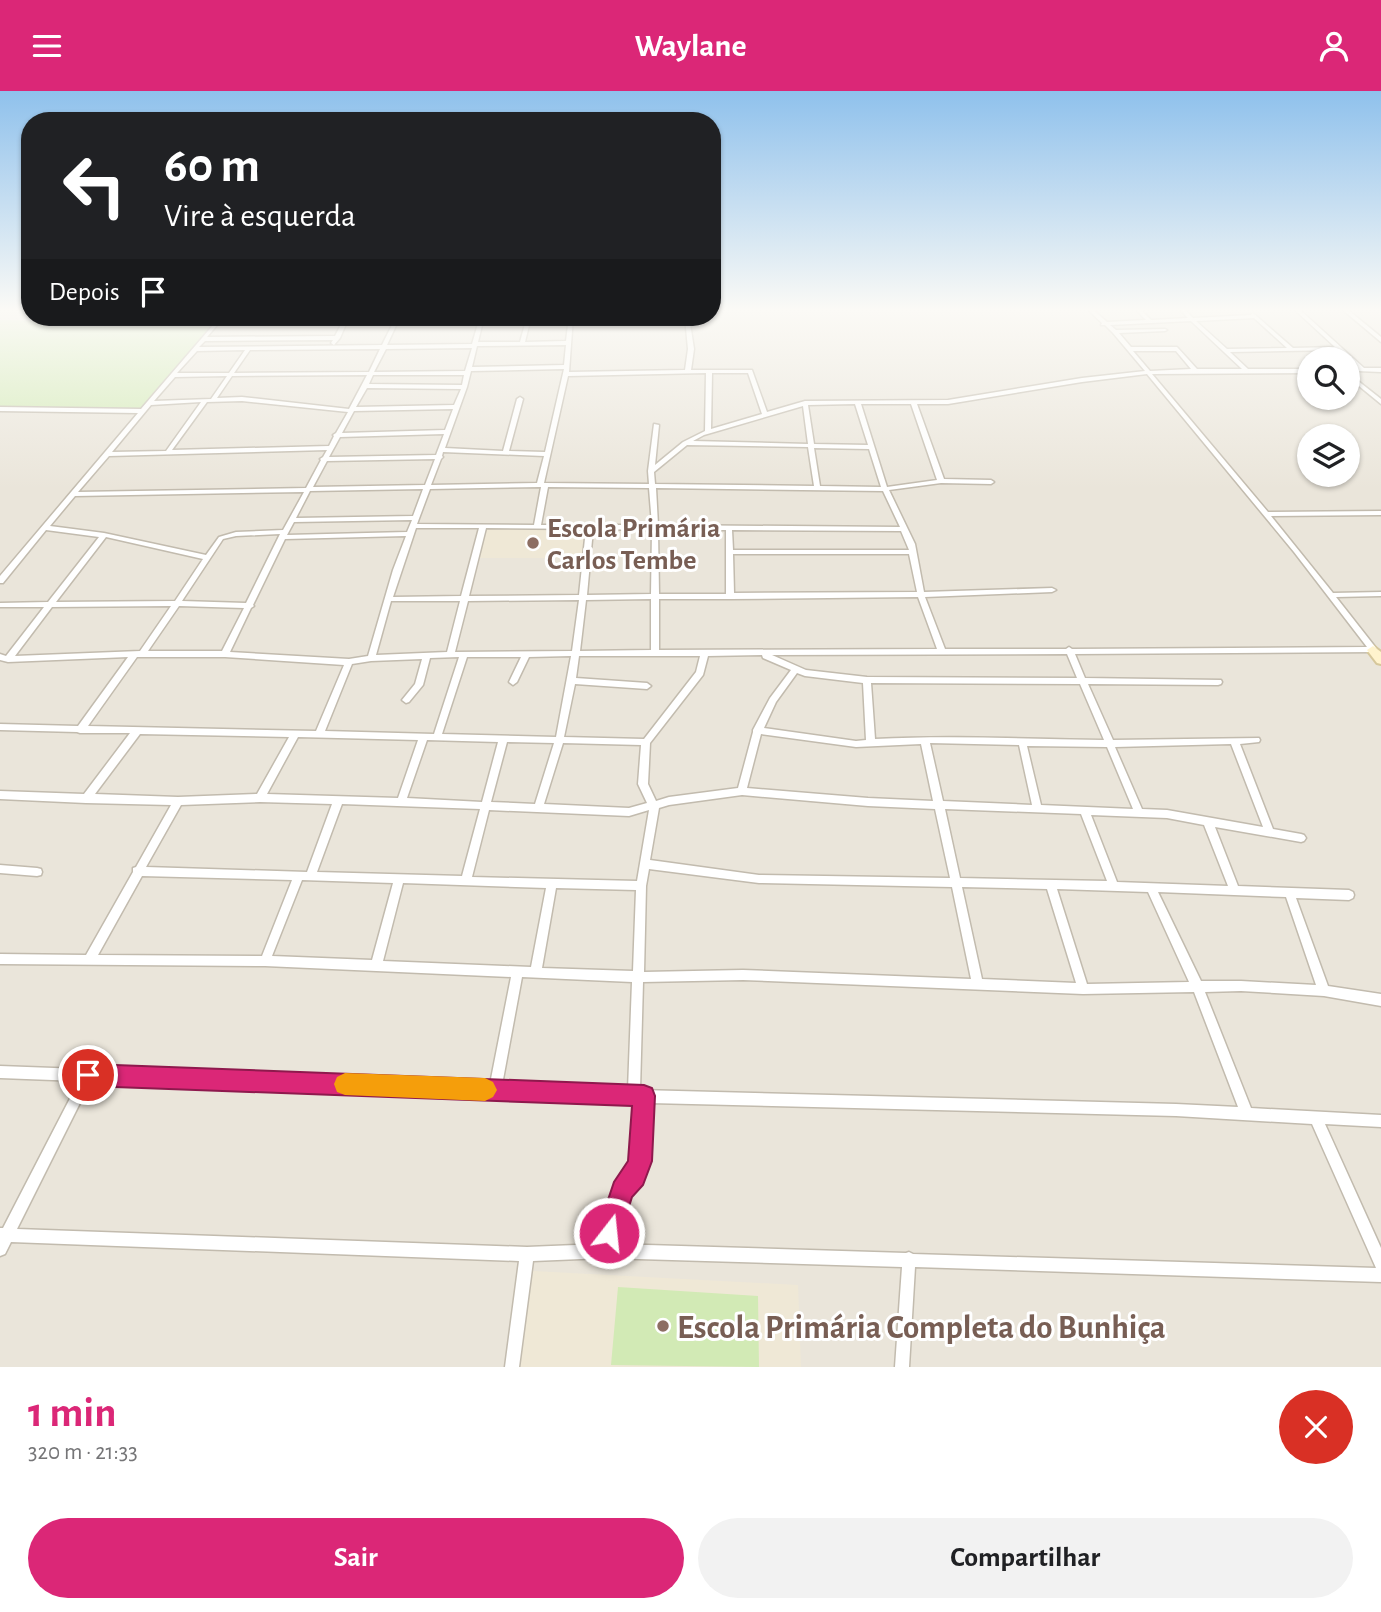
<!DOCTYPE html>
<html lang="pt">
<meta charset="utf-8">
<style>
:root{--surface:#fff;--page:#f2f2f2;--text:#202124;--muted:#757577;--accent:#db2777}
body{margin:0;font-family:"Alegreya Sans",sans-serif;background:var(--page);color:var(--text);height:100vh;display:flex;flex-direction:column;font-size:26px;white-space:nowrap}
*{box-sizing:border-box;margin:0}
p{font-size:23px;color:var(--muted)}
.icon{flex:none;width:38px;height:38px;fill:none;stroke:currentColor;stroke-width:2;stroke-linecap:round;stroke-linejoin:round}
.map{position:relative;height:1276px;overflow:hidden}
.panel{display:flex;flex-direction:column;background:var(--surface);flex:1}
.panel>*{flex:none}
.banner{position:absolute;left:21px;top:21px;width:700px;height:214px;border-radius:28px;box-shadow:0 2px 5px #0004;background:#202124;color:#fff;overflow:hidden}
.controls{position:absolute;left:1297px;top:256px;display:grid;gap:14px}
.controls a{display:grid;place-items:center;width:63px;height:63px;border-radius:50%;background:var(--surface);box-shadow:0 2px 5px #0004;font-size:35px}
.pin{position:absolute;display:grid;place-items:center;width:60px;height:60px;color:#fff;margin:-30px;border:4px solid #fff;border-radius:50%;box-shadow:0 2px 7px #0007}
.me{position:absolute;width:77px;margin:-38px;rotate:16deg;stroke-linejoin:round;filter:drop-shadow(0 0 5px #0008)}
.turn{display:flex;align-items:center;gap:24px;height:147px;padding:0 28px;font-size:32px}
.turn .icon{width:91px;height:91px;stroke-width:2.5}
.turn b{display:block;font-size:49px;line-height:60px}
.then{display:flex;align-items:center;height:66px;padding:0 28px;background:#0003;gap:14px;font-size:26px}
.round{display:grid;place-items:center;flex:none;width:74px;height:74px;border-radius:37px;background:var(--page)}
.headline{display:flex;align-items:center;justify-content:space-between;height:119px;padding:0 28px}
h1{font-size:42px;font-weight:700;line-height:52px;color:var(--accent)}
.cta{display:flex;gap:14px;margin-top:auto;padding:14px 28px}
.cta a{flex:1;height:80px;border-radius:42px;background:var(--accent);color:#fff;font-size:28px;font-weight:700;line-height:80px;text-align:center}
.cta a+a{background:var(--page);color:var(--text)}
header{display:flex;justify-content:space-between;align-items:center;height:91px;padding:0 28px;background:var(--accent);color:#fff;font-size:32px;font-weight:700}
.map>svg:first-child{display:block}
</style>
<header><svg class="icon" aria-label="menu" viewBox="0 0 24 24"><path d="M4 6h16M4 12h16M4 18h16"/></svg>Waylane<svg class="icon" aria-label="person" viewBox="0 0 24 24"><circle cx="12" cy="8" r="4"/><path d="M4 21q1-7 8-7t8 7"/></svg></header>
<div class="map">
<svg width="1381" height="1276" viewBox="0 0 1381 1276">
<rect width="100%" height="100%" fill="#f6f3ec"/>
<path fill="#eae5da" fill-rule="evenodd" d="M 0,219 L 30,219 L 30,226 L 712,226 L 712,219 L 1381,219 L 1381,1276 L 0,1276 ZM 1309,268 L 1348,268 L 1348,306 L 1309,306 ZM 1309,345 L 1348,345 L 1348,383 L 1309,383 Z"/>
<path fill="#e6e2dd" d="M 0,219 L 30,219 L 30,226 L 220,226 L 214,233 L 0,229 Z"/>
<path fill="#efe8d6" d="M 483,436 L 590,436 L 584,467 L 475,467 Z
M 533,1180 L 798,1194 L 801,1276 L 520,1276 Z"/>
<path fill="#d2eab5" d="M 0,229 L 214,233 L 140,319 L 0,316 Z
M 618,1196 L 758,1205 L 759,1276 L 611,1274 Z"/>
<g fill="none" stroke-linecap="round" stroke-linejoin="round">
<defs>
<path id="street" d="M 1088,219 L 1093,219 L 1107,231 L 1146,229 L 1136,219 L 1141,219 L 1151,229 L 1188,227 L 1180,219 L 1185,219 L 1193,227 L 1251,224 L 1253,222 L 1293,257 L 1335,256 L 1295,219 L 1300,219 L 1364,277 L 1381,277 L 1381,281 L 1358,280 L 1358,278 L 1338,259 L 1230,261 L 1248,278 L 1309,278 L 1309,282 L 1152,283 L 1268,421 L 1381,420 L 1381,424 L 1271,425 L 1333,502 L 1381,501 L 1381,505 L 1336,506 L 1376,557 L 1377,559 L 1376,561 L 1075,563 L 1085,587 L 1221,589 L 1222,591 L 1221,593 L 1218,594 L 1088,593 L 1113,649 L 1259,647 L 1260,649 L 1259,651 L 1240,653 L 1273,738 L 1301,743 L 1304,744 L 1306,747 L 1304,750 L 1301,751 L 1215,736 L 1238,795 L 1349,799 L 1353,801 L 1354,804 L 1353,807 L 1349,809 L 1296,807 L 1328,895 L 1381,903 L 1381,915 L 1324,905 L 1241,900 L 1205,901 L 1251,1017 L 1381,1024 L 1381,1036 L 1325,1033 L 1381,1157 L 1381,1191 L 915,1176 L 909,1276 L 895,1276 L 902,1176 L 605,1167 L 533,1170 L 519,1276 L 505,1276 L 519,1170 L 11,1151 L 5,1163 L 0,1165 L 0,1137 L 3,1137 L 79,990 L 0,987 L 0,975 L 490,993 L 511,886 L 265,875 L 0,873 L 0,863 L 86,864 L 133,781 L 133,777 L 136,776 L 171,714 L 86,712 L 0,708 L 0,700 L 84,703 L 130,642 L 80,642 L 77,641 L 0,639 L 0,633 L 78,635 L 128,566 L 8,571 L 0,569 L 0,563 L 6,565 L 44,516 L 0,516 L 0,512 L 48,511 L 99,446 L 46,439 L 3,492 L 0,492 L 0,485 L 138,322 L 0,320 L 0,316 L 141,318 L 220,226 L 224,226 L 207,246 L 335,245 L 345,226 L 349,226 L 340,247 L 334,254 L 331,252 L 333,249 L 205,250 L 199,256 L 382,254 L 396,226 L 400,226 L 387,254 L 472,253 L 480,226 L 484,226 L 478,251 L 520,251 L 527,226 L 531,226 L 525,251 L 566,250 L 569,226 L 573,226 L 569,281 L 685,279 L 688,258 L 685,226 L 689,226 L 694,258 L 691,279 L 752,279 L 767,321 L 805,310 L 948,309 L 1082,287 L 1145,280 L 1113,242 L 1105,234 L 1101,234 L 1102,232 ZM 1254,227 L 1287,257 L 1227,258 L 1196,230 ZM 1191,230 L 1242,278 L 1197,278 L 1177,256 L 1131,256 L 1119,242 L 1165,240 L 1167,239 L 1165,238 L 1116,239 L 1110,234 ZM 566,254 L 564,274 L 472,276 L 477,255 ZM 472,257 L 465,280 L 374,281 L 386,258 ZM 380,258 L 369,281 L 234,282 L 250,259 ZM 245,259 L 229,282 L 177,282 L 197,260 ZM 1133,260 L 1176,260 L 1191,278 L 1150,280 ZM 564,278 L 545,361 L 509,360 L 523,308 L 520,306 L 517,308 L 503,360 L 445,357 L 467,296 L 471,280 ZM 706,282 L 705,340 L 683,351 L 655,374 L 659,334 L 654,333 L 648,380 L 649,393 L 544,392 L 568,285 ZM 712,282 L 748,282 L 762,323 L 711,338 ZM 1147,283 L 1294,461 L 1367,556 L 1072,558 L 1069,556 L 1066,558 L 945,558 L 925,506 L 1052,501 L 1056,499 L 1052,497 L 924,501 L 915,453 L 889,399 L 941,392 L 991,393 L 994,391 L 991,389 L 944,388 L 917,313 L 948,313 L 1082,291 ZM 367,284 L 349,318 L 242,306 L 217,307 L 232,285 ZM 373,284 L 464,284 L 462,294 L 369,293 ZM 227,285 L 211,308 L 154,310 L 175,286 ZM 367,297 L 461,298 L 454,314 L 356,316 ZM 242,310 L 348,321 L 336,342 L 333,344 L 334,345 L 329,355 L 172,359 L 207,311 ZM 201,311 L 166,360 L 112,361 L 151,314 ZM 855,313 L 868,354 L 814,353 L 808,314 ZM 861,313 L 911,313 L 937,389 L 887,396 ZM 803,315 L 808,353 L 693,350 L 704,344 ZM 453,318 L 445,339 L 342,342 L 354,320 ZM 444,343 L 436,364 L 329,366 L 340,346 ZM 687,354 L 808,356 L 814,395 L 655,393 L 654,381 ZM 814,357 L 869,358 L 881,396 L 820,395 ZM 327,359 L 323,366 L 320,368 L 321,369 L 306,397 L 78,401 L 109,365 ZM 443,361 L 544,365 L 537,392 L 431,394 L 441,368 L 443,366 L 442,365 ZM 435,368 L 425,394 L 313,396 L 327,370 ZM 541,396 L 534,434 L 417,433 L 430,398 ZM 548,396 L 649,397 L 652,434 L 541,434 ZM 656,397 L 883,400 L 900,436 L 658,434 ZM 423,398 L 413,425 L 296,427 L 310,400 ZM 304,401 L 283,439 L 236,441 L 219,446 L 206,464 L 104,442 L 50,435 L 75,405 ZM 412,429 L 407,441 L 287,444 L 294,431 ZM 416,437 L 479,437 L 461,505 L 393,506 ZM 486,437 L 586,438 L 579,504 L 469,505 ZM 593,438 L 652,439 L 651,503 L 587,504 ZM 658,439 L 726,439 L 726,503 L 659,503 ZM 732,439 L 901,440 L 909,459 L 733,459 ZM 280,443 L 246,512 L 182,510 L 223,448 L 236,445 ZM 406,445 L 393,479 L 368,565 L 349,568 L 230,561 L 251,517 L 254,515 L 253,514 L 285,448 ZM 106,446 L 203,468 L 175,510 L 56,511 ZM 733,463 L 909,463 L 917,501 L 734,502 ZM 918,506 L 937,558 L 659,559 L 659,508 L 730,508 ZM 651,508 L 651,559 L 580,560 L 586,509 ZM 579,509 L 572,560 L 455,561 L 468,510 ZM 391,510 L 460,510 L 447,561 L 376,564 ZM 171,515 L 140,560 L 15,565 L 52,516 ZM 179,515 L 244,517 L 222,560 L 148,560 ZM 1067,563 L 1077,587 L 867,586 L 806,579 L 772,564 ZM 762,564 L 763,567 L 791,579 L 770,607 L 753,639 L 753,641 L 738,697 L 669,706 L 656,710 L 648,693 L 650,652 L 703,584 L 708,565 ZM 571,565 L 556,646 L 442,643 L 467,566 L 521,566 L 509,591 L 513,594 L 517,591 L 529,566 ZM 579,565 L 700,565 L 696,581 L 644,648 L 564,646 L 575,593 L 647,598 L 651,595 L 647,592 L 576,587 ZM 137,566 L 225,566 L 344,574 L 316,640 L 88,635 ZM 459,566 L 434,643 L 325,640 L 352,573 L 371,570 L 422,568 L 415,593 L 402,609 L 406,612 L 409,611 L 423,594 L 430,567 ZM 797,582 L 805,585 L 863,592 L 866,649 L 856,650 L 764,637 L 776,611 ZM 871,592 L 1080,593 L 1104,649 C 1027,648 952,644 875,648 ZM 140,643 L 289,646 L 257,703 L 178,706 L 95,703 ZM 761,643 L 856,656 L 921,653 L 933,710 L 868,707 L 747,697 ZM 298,646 L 418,649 L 398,707 L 267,703 ZM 427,649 L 498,651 L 482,711 L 407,707 ZM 507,651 L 554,652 L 535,713 L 491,711 ZM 563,652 L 641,654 L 638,693 L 647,712 L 629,717 L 544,713 ZM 930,652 L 1019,654 L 1032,714 L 943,710 ZM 1231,653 L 1263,736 L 1167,719 L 1142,718 L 1115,656 ZM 1027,655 L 1107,656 L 1133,718 L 1041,714 ZM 742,704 L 868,715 L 935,718 L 950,787 L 759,784 L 650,769 L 659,717 L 669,714 ZM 260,711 L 332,713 L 307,781 L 146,776 L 181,714 ZM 342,713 L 480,718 L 462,785 L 317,781 ZM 945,718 L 1081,723 L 1107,790 L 960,787 ZM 489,719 L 629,725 L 649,719 L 637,790 L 472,786 ZM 1091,724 L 1167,727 L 1204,734 L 1228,795 L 1117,791 ZM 649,778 L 759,792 L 952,796 L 971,888 L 743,879 L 644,881 L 646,795 ZM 142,785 L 292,789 L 262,865 L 98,864 ZM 302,789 L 393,792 L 372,869 L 272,865 ZM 403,792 L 546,797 L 531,876 L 383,870 ZM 962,796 L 1047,798 L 1076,892 L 982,888 ZM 556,797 L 636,799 L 633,880 L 542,877 ZM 1057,798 L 1148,801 L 1189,891 L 1087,893 ZM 1158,801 L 1286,806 L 1316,894 L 1241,890 L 1201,890 ZM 522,886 L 632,891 L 628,999 L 502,994 ZM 743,889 L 1083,903 L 1194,901 L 1238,1016 L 1176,1013 L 640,999 L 643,891 ZM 91,990 L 637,1011 C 636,1029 638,1061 631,1077 C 628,1086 619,1091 615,1100 L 600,1153 L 527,1156 L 17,1138 ZM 650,1012 L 1176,1025 L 1312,1033 L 1376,1177 L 913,1163 L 909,1161 L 906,1162 L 614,1153 L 628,1104 L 640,1090 L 646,1070 Z
M 1343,219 L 1348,219 L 1381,246 L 1381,251 Z
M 1348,282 L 1381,308 L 1381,313 L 1348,286 Z
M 0,774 L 37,777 L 41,778 L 42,781 L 41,784 L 37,785 L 0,782 Z"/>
<path id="secondary" d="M 1373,555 L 1381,561 L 1381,573 L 1377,572 L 1367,559 Z"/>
</defs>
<use href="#street" stroke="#c2bbae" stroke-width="3"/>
<use href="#secondary" stroke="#d6c79b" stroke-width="4"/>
<use href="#street" fill="#fff" fill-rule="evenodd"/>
<use href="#secondary" fill="#fff3cd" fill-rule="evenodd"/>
</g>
<linearGradient id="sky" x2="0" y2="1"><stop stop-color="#8fc1ec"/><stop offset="0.55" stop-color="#fbfaf6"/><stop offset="1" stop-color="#fbfaf6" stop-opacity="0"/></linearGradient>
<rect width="1381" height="398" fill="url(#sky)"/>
<path fill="#db2777" stroke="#8e194d" stroke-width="2" d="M 88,973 L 644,994 L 652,997 L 655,1005 L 652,1070 L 643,1094 L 632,1106 L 618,1151 L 609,1155 L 600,1151 L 597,1142 L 614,1091 L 628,1070 L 632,1015 L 88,995 L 80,991 L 77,984 L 80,976 Z"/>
<path fill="#f59e0b" d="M 345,982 L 485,987 L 493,991 L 497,999 L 493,1006 L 485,1010 L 345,1004 L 337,1001 L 334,993 L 337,986 Z"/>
<g fill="#8d6e63" stroke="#fff" stroke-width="2.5">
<circle cx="533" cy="452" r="7"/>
<circle cx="663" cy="1235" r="7"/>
</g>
<g text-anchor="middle" stroke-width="6" stroke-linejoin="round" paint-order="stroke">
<g font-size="28" font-weight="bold" fill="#785e54" stroke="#fff" text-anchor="start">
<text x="547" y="446">Escola Primária<tspan x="547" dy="32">Carlos Tembe</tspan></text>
</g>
<g font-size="33" font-weight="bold" fill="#785e54" stroke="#fff" text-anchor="start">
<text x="677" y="1247">Escola Primária Completa do Bunhiça</text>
</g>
</g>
</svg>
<div class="controls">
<a><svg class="icon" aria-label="search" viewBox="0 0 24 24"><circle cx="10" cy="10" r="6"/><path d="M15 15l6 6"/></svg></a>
<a><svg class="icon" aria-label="layers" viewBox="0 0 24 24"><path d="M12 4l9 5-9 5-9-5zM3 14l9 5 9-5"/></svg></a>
</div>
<div class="pin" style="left:88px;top:984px;background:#d93025"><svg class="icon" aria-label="arrive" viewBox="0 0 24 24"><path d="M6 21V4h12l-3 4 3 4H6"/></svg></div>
<svg class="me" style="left:609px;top:1142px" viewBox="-20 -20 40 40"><circle r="17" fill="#db2777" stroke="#fff" stroke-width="3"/><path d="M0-11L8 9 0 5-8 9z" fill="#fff"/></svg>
<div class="banner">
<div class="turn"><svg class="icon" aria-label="left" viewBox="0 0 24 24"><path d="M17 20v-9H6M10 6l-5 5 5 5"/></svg><div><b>60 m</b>Vire à esquerda</div></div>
<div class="then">Depois<svg class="icon" aria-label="arrive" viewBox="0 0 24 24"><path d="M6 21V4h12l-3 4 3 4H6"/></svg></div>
</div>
</div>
<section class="panel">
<div class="headline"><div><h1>1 min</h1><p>320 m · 21:33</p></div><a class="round" style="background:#d93025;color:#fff"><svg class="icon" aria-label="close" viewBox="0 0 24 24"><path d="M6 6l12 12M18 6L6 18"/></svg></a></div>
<div class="cta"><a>Sair</a><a>Compartilhar</a></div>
</section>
